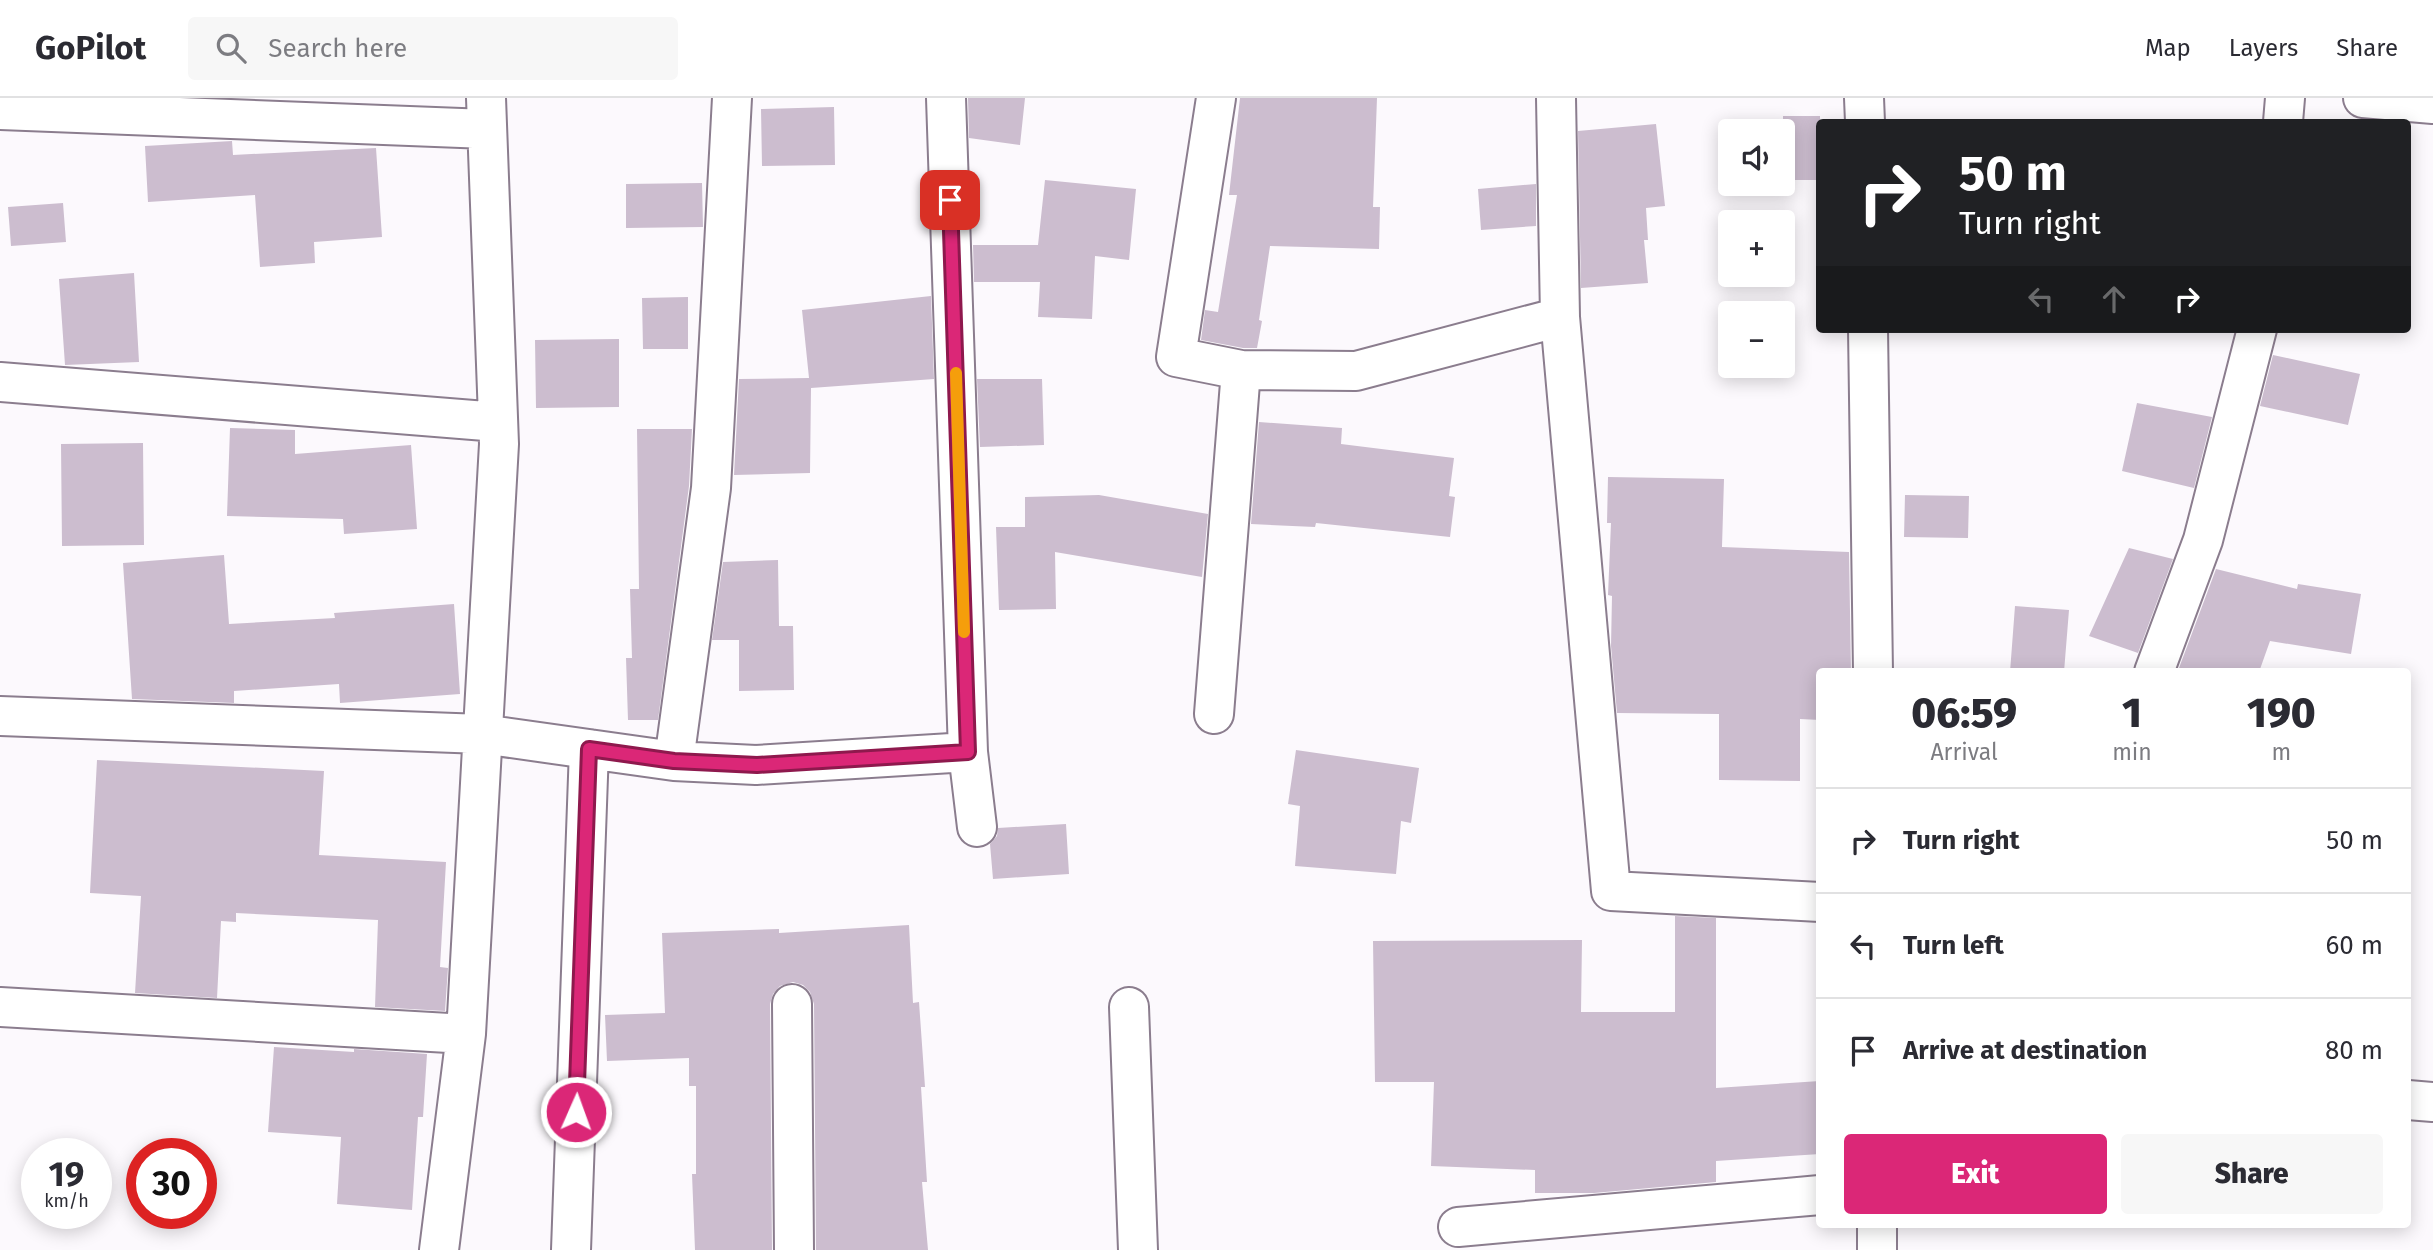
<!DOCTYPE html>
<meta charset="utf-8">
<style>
:root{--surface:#fff;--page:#f7f7f7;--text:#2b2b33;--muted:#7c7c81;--line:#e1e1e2;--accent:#db2777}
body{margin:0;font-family:"Fira Sans",sans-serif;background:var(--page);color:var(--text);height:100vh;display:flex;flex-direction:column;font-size:26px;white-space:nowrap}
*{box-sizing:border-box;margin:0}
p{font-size:23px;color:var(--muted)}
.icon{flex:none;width:38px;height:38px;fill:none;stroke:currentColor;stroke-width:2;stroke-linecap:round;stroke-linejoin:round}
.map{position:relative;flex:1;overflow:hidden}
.details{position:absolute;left:1816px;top:570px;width:595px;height:560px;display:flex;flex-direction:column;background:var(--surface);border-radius:7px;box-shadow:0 4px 18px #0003}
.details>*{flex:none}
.top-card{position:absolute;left:1816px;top:21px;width:595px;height:214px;border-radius:7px;box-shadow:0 4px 18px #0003;background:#202124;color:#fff;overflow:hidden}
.fabs{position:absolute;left:1718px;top:21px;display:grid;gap:14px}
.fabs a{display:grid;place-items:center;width:77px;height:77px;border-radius:7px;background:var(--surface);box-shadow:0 4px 18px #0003;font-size:35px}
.speed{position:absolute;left:21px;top:1040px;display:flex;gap:14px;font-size:35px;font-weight:700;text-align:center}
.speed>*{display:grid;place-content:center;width:91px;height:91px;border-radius:50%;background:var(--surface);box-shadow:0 4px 18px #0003;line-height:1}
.speed small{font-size:18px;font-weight:400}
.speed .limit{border:10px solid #d22;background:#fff;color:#111}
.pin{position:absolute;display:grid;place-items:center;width:60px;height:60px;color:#fff;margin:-30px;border-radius:14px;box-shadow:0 4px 10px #0006}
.me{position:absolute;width:77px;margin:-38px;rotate:2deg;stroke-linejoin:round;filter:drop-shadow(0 0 5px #0008)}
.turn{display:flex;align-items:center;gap:24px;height:147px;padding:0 28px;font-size:32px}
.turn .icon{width:91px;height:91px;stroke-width:2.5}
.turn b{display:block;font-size:49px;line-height:60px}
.lanes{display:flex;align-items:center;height:66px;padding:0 28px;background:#0003;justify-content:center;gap:35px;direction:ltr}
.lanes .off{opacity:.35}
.eta{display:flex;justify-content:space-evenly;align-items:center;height:119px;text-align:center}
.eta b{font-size:42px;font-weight:800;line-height:49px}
.button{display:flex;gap:14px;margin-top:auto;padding:14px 28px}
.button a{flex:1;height:80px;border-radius:7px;background:var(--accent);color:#fff;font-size:28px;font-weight:800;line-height:80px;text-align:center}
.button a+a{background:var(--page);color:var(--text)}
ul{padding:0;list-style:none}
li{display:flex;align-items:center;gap:21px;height:105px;padding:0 28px;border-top:2px solid var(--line)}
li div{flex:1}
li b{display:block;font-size:26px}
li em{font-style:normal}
header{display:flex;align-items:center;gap:42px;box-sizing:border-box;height:98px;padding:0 35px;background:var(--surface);border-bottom:2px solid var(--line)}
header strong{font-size:33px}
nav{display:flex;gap:38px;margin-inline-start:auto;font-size:24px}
.search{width:490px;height:63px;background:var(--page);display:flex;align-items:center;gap:18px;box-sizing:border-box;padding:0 24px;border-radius:7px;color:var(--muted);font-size:26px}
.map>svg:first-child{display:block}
</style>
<header>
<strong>GoPilot</strong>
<div class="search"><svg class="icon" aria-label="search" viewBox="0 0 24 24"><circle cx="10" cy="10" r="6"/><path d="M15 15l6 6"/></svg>Search here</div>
<nav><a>Map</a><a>Layers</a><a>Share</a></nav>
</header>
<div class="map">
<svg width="2433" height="1152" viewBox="0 0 2433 1152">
<rect width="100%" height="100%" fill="#fcf9fd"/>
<path fill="#ccbdcf" d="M 968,0 L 1025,0 L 1020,47 L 969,40 Z
M 1240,0 L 1377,0 L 1373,109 L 1380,109 L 1379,151 L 1270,148 L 1259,222 L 1262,223 L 1257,250 L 1243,250 L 1201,242 L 1205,212 L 1218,214 L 1237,97 L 1229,97 Z
M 834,9 L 835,67 L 762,68 L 761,11 Z
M 1783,18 L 1820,18 L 1820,82 L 1783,82 Z
M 1656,26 L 1665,108 L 1646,110 L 1648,142 L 1644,142 L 1648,185 L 1581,190 L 1578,33 Z
M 232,43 L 233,57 L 376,50 L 382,139 L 314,144 L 315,165 L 260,169 L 255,97 L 148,104 L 145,48 Z
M 1045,82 L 1136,91 L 1129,162 L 1095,158 L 1092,221 L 1038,219 L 1040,184 L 974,184 L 973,147 L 1038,147 Z
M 702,85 L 703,129 L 626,130 L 626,86 Z
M 1536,86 L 1536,128 L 1481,132 L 1478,91 Z
M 63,105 L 66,144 L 11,148 L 8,109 Z
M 134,175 L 139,264 L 65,267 L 59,181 Z
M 931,198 L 934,281 L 811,290 L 810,375 L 734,377 L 739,281 L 809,280 L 802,212 Z
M 688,199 L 688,251 L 643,251 L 642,200 Z
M 619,241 L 619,309 L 536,310 L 535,242 Z
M 2273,257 L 2360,276 L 2348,327 L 2260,308 Z
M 977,281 L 1042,281 L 1044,347 L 980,349 Z
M 2137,305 L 2212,319 L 2194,390 L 2122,373 Z
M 1259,324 L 1342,330 L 1341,346 L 1454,360 L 1449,398 L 1455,399 L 1450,439 L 1316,425 L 1315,429 L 1251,426 Z
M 230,330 L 295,332 L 295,356 L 411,347 L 417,431 L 344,436 L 343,421 L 227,418 Z
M 637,331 L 692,331 L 689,388 L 658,622 L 628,622 L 626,560 L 632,560 L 630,491 L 639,491 Z
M 143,345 L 144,447 L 62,448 L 61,346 Z
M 1608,379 L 1724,381 L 1722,449 L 1849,454 L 1851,574 L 1820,574 L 1820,622 L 1800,621 L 1800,683 L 1719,682 L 1719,616 L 1617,615 L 1611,548 L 1612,498 L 1608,497 L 1611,425 L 1607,425 Z
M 1099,397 L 1208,416 L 1202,479 L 1055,454 L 1056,511 L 999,512 L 996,429 L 1025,429 L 1025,399 Z
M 1905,397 L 1969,398 L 1968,440 L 1904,439 Z
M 2129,450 L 2173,461 L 2138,555 L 2089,538 Z
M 224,457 L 229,526 L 335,520 L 334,515 L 454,506 L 460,596 L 340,605 L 339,586 L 234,593 L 234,605 L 132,601 L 123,465 Z
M 778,462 L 779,528 L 793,528 L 794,592 L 739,593 L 739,542 L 712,542 L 723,464 Z
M 2216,471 L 2297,491 L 2298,486 L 2361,496 L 2351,556 L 2270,543 L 2259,574 L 2190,574 L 2179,570 Z
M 2015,508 L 2069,512 L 2064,574 L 2010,574 Z
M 1296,652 L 1419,670 L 1411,725 L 1401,723 L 1396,776 L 1295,768 L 1300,708 L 1288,706 Z
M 97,662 L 324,673 L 319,757 L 446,764 L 440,869 L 448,870 L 445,913 L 375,909 L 378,822 L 236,815 L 236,824 L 221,823 L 217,900 L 135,895 L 141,798 L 90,795 Z
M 1066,726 L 1069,776 L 993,781 L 990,746 L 997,738 L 998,730 Z
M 1675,818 L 1716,820 L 1716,990 L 1820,983 L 1820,1056 L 1716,1063 L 1716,1084 L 1594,1095 L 1535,1095 L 1535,1072 L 1431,1068 L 1434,984 L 1375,984 L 1373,843 L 1582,842 L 1581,914 L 1675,914 Z
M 909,827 L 913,905 L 919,904 L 925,989 L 921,989 L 927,1084 L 922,1084 L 928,1152 L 816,1152 L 814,906 L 810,894 L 803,887 L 793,884 L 780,888 L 773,896 L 770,906 L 772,1152 L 695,1152 L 692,1076 L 696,1076 L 696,988 L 689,988 L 689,960 L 607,963 L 605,917 L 665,915 L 662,835 L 779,831 L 779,835 Z
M 274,949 L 354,954 L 354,951 L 427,956 L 423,1019 L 418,1019 L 412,1112 L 337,1106 L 341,1039 L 268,1034 Z"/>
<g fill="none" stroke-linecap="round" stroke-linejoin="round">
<defs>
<path id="street" d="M 946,0 L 968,654 L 977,729
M 1216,0 L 1176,259 L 1241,272 L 1356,273 L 1560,219
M 1556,0 L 1560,219 L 1611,793 L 1820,804
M 1864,0 L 1865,24
M 2363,0 L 2433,6
M 0,12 L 487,31
M 2283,24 L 2285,0
M 1868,231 L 1873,574
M 0,284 L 498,324
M 2154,574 L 2203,442 L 2257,231
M 1214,616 L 1241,272
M 0,618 L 482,636 L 674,663 L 756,667 L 968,654
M 674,663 L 711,390 L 732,0
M 792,906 L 794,1152
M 0,909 L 466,936
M 1129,909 L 1138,1152
M 2408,1002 L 2433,1004
M 1877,1127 L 1877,1152
M 1458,1129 L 1820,1097
M 439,1152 L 466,936 L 499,346 L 486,0
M 571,1152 L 589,651"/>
</defs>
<use href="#street" stroke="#8b7d8e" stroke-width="42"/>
<use href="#street" stroke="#fff" stroke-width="38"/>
</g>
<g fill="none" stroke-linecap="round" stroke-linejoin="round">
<defs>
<path id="route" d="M 576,1014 L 589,651 L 674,663 L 757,667 L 968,654 L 950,102"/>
</defs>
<use href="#route" stroke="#8e194d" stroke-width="18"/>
<use href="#route" stroke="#db2777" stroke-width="12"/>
<path stroke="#f59e0b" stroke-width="12" d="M 956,275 L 964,534"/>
</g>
</svg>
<div class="fabs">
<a><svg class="icon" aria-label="sound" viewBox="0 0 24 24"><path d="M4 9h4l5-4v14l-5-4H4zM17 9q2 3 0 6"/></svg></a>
<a>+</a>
<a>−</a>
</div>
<div class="speed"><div>19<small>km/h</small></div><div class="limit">30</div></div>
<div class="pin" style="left:950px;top:102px;background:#d93025"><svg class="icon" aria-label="arrive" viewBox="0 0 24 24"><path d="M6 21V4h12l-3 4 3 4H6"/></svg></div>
<svg class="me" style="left:576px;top:1014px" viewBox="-20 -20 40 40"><circle r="17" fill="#db2777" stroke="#fff" stroke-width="3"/><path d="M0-11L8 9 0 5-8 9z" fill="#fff"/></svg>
<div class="top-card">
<div class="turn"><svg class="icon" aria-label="right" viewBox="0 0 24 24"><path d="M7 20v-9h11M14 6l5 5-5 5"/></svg><div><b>50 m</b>Turn right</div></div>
<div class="lanes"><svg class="icon off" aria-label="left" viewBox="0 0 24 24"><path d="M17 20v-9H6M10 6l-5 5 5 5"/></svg><svg class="icon off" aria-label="ahead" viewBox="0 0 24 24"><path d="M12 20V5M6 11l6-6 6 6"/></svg><svg class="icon" aria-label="right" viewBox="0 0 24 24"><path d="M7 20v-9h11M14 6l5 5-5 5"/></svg></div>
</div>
<section class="details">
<div class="eta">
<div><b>06:59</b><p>Arrival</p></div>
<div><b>1</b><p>min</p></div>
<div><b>190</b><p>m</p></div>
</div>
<ul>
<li><svg class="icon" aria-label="right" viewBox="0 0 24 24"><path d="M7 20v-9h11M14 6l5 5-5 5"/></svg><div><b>Turn right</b></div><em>50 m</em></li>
<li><svg class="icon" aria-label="left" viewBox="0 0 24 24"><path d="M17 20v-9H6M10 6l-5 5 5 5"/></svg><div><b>Turn left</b></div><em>60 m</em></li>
<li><svg class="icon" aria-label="arrive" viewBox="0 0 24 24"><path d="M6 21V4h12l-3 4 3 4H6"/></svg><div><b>Arrive at destination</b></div><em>80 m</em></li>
</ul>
<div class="button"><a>Exit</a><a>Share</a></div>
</section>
</div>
